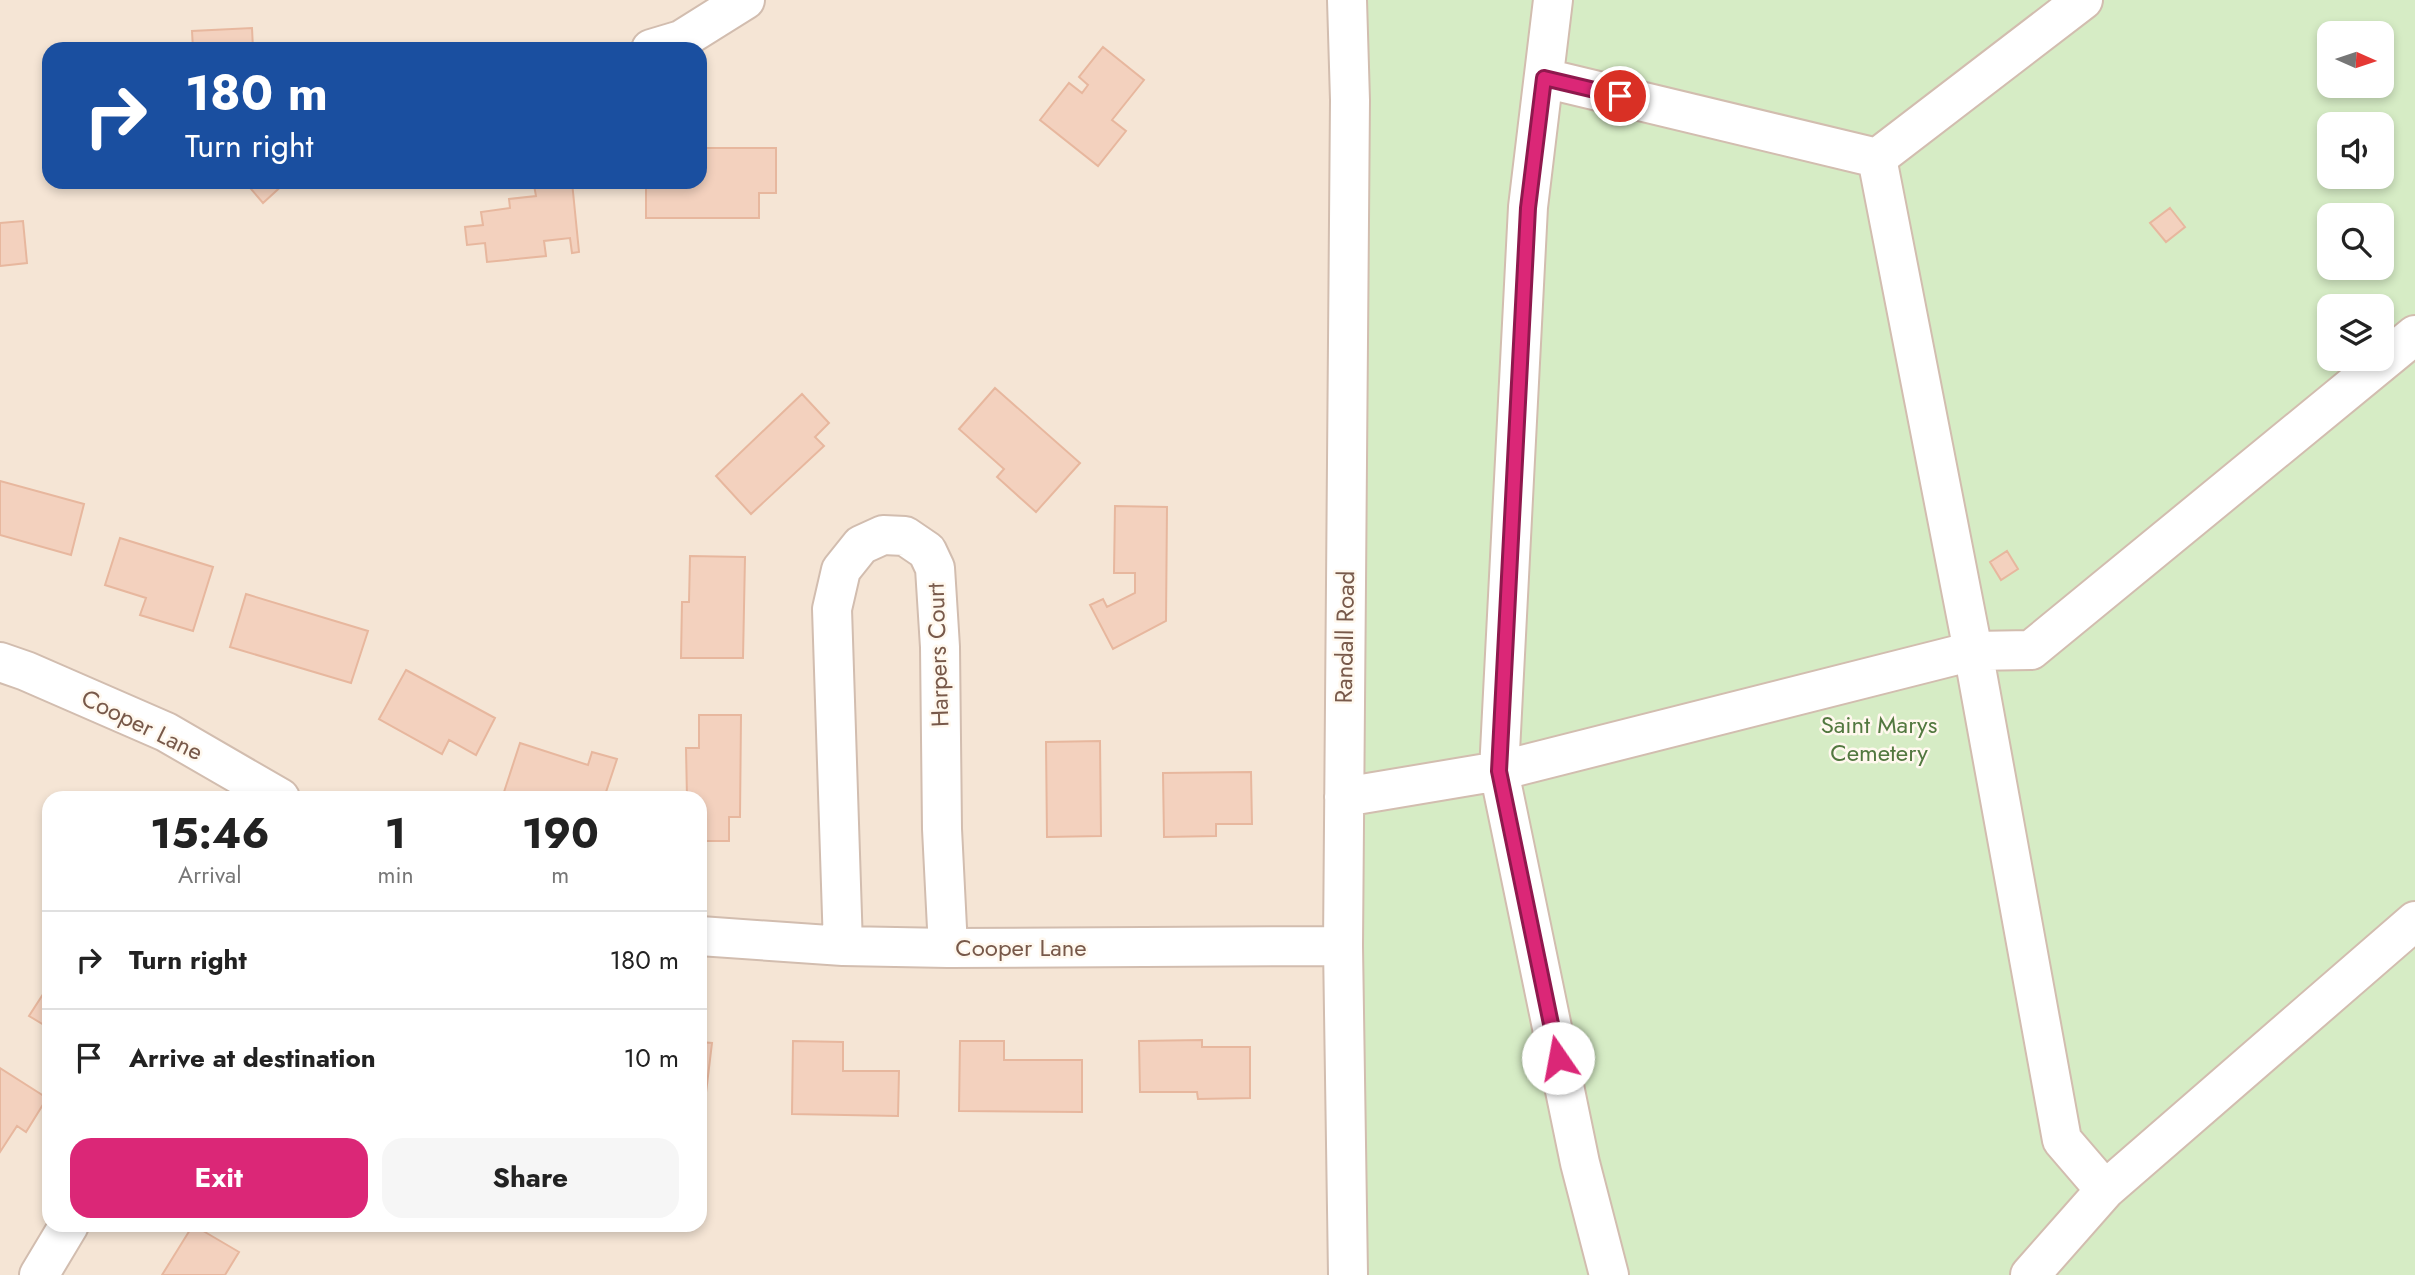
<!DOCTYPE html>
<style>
:root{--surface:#fff;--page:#f6f6f6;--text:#222;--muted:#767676;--line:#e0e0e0;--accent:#db2777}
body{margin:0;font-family:Jost,sans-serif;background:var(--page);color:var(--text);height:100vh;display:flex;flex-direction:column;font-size:26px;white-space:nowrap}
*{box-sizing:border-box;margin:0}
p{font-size:23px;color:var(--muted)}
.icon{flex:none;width:38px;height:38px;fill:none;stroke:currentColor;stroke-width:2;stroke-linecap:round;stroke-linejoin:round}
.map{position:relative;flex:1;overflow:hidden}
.side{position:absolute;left:42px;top:791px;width:665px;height:441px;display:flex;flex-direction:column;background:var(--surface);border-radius:21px;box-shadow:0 4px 10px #0003}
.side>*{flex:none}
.banner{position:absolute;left:42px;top:42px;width:665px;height:147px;border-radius:21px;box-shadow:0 4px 10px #0003;background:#1a4fa0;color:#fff;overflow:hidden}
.needle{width:46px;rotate:93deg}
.tools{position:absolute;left:2317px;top:21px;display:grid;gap:14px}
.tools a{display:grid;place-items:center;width:77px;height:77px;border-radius:14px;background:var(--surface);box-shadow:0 4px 10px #0003;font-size:35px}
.pin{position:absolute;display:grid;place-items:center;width:60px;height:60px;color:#fff;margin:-30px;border:4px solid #fff;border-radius:50%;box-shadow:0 2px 7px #0007}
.me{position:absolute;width:77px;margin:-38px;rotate:348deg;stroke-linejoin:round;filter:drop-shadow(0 0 5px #0008)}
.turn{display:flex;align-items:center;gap:24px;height:147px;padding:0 28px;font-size:32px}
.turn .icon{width:91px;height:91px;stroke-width:2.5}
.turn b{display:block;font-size:49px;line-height:60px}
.eta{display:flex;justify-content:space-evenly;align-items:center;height:119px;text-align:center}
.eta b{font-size:42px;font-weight:700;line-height:49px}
.primary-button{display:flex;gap:14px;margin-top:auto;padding:14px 28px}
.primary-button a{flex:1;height:80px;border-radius:21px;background:var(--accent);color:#fff;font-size:28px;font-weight:700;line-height:80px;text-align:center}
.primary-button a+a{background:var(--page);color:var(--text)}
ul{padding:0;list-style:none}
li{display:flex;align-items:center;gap:21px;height:98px;padding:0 28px;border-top:2px solid var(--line)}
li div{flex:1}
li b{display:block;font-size:26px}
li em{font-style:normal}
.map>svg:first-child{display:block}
</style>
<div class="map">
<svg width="2415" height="1275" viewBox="0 0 2415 1275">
<rect width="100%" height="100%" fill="#fdf4e7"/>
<path fill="#f5e5d5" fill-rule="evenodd" d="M 0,0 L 1333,0 L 1326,863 L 1326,1217 L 1329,1275 L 0,1275 ZM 49,49 L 700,49 L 700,182 L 49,182 ZM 49,798 L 700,798 L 700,1225 L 49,1225 Z"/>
<path fill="#d6ecc5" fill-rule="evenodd" d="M 1347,0 L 2415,0 L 2415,1275 L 1348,1275 ZM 2329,33 L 2382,33 L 2382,86 L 2329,86 ZM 2329,124 L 2382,124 L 2382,177 L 2329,177 ZM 2329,215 L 2382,215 L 2382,268 L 2329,268 ZM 2329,306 L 2382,306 L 2382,359 L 2329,359 Z"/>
<path fill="#f3d1be" stroke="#e7b79e" stroke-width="2" d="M 252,28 L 253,49 L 193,49 L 192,31 Z
M 1103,47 L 1144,80 L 1112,120 L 1126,131 L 1098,166 L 1040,120 L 1069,83 L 1082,93 L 1088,85 L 1079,77 Z
M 700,148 L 776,148 L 776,193 L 759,193 L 759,218 L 646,218 L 646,182 L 700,182 Z
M 245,182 L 286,182 L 263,203 Z
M 559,182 L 572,182 L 579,252 L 572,253 L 570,238 L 544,241 L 546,256 L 487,262 L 485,243 L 467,245 L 465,227 L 483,225 L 481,212 L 510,208 L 509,199 L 536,196 L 534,185 Z
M 2170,208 L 2185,227 L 2166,242 L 2150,223 Z
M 23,221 L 27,263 L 0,266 L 0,223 Z
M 995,388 L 1080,463 L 1036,512 L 997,477 L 1004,469 L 959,429 Z
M 802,394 L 829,423 L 815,437 L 824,446 L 751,514 L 716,476 Z
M 0,481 L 84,504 L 71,555 L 0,535 Z
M 1115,506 L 1167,507 L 1166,621 L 1113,649 L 1090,605 L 1103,599 L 1107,607 L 1135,593 L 1135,573 L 1114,573 Z
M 120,538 L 213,567 L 193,631 L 140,615 L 146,598 L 105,585 Z
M 2007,551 L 2018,569 L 2001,580 L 1990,562 Z
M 690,556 L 745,557 L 743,658 L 681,658 L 682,602 L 689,602 Z
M 246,594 L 368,631 L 351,683 L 230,647 Z
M 406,670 L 495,718 L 476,755 L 449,740 L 442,754 L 379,719 Z
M 699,715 L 741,715 L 740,817 L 729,817 L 729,841 L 700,841 L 700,798 L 687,798 L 686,748 L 699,748 Z
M 1100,741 L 1101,836 L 1047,837 L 1046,742 Z
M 520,743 L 588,765 L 592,752 L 617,759 L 604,798 L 525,798 L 504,792 Z
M 1251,772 L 1252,824 L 1216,824 L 1216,836 L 1164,837 L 1163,773 Z
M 49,985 L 49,1028 L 29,1016 Z
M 1202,1040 L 1202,1047 L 1250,1047 L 1250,1098 L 1198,1099 L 1197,1092 L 1140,1092 L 1139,1041 Z
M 793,1041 L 843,1042 L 843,1071 L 899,1071 L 898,1116 L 792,1114 Z
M 960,1041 L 1004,1041 L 1004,1060 L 1082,1060 L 1082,1112 L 959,1111 Z
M 700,1042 L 712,1043 L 705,1101 L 700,1101 Z
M 0,1068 L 47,1098 L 26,1132 L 17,1126 L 0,1152 Z
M 193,1225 L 239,1252 L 225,1275 L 162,1275 Z"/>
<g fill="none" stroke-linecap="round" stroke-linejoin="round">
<defs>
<path id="minor" d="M 1347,0 L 1350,100 L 1343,946 L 1348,1275
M 1553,0 L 1528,207 L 1499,771 L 1580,1163 L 1609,1275
M 651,49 L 681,40 L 745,0
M 1544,78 L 1877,158 L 1973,651 L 2062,1140 L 2105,1190
M 1877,158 L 2083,0
M 0,662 L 26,671 L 166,732 L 280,798
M 1344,797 L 1499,771 L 1973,651 L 2031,650 L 2415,335
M 700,936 L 843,946 L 948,948 L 1343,946
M 843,946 L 832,609 L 841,570 L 861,545 L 883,535 L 905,536 L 927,551 L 935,568 L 940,647 L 942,829 L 948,948
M 39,1275 L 69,1225
M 2030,1275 L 2105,1190 L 2415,921"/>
</defs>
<use href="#minor" stroke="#d2bdaf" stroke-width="42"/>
<use href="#minor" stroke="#fff" stroke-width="38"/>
</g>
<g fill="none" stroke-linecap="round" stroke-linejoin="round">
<defs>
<path id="route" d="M 1558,1058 L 1499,771 L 1528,208 L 1544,78 L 1620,96"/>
</defs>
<use href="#route" stroke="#8e194d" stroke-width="18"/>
<use href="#route" stroke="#db2777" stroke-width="12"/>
</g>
<g text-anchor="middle" stroke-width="5" stroke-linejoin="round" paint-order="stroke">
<g font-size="24" fill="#78594a" stroke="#fff8ee">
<text transform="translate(1345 637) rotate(-89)" y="8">Randall Road</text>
<text transform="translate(938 655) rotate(-92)" y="8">Harpers Court</text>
<text transform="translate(142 725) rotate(26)" y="8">Cooper Lane</text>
<text x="1021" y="956">Cooper Lane</text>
</g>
<g font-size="24" fill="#52783f" stroke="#fff8ee">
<text x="1879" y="733">Saint Marys<tspan x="1879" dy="28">Cemetery</tspan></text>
</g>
</g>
</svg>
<div class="tools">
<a><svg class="needle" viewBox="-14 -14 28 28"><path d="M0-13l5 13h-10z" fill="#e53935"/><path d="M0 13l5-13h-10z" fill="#767676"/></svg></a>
<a><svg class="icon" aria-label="sound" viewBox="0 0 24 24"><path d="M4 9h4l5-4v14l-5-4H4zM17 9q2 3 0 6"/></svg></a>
<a><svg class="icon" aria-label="search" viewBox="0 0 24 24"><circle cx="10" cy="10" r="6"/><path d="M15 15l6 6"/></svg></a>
<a><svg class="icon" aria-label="layers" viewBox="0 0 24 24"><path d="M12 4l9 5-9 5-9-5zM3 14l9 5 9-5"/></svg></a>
</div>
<div class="pin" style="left:1620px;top:96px;background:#d93025"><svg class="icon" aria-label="arrive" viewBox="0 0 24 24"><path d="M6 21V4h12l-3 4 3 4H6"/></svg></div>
<svg class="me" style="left:1558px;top:1058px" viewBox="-20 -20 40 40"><circle r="19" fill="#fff"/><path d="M0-13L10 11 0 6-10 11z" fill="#db2777"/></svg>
<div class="banner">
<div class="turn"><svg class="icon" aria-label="right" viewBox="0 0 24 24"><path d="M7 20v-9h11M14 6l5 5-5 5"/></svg><div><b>180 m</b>Turn right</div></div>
</div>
<section class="side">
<div class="eta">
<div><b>15:46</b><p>Arrival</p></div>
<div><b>1</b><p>min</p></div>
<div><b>190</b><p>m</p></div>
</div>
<ul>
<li><svg class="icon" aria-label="right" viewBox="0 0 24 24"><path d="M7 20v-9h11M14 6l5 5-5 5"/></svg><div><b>Turn right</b></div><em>180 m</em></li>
<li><svg class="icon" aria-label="arrive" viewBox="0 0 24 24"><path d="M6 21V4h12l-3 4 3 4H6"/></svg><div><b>Arrive at destination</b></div><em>10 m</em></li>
</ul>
<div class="primary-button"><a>Exit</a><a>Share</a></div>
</section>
</div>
